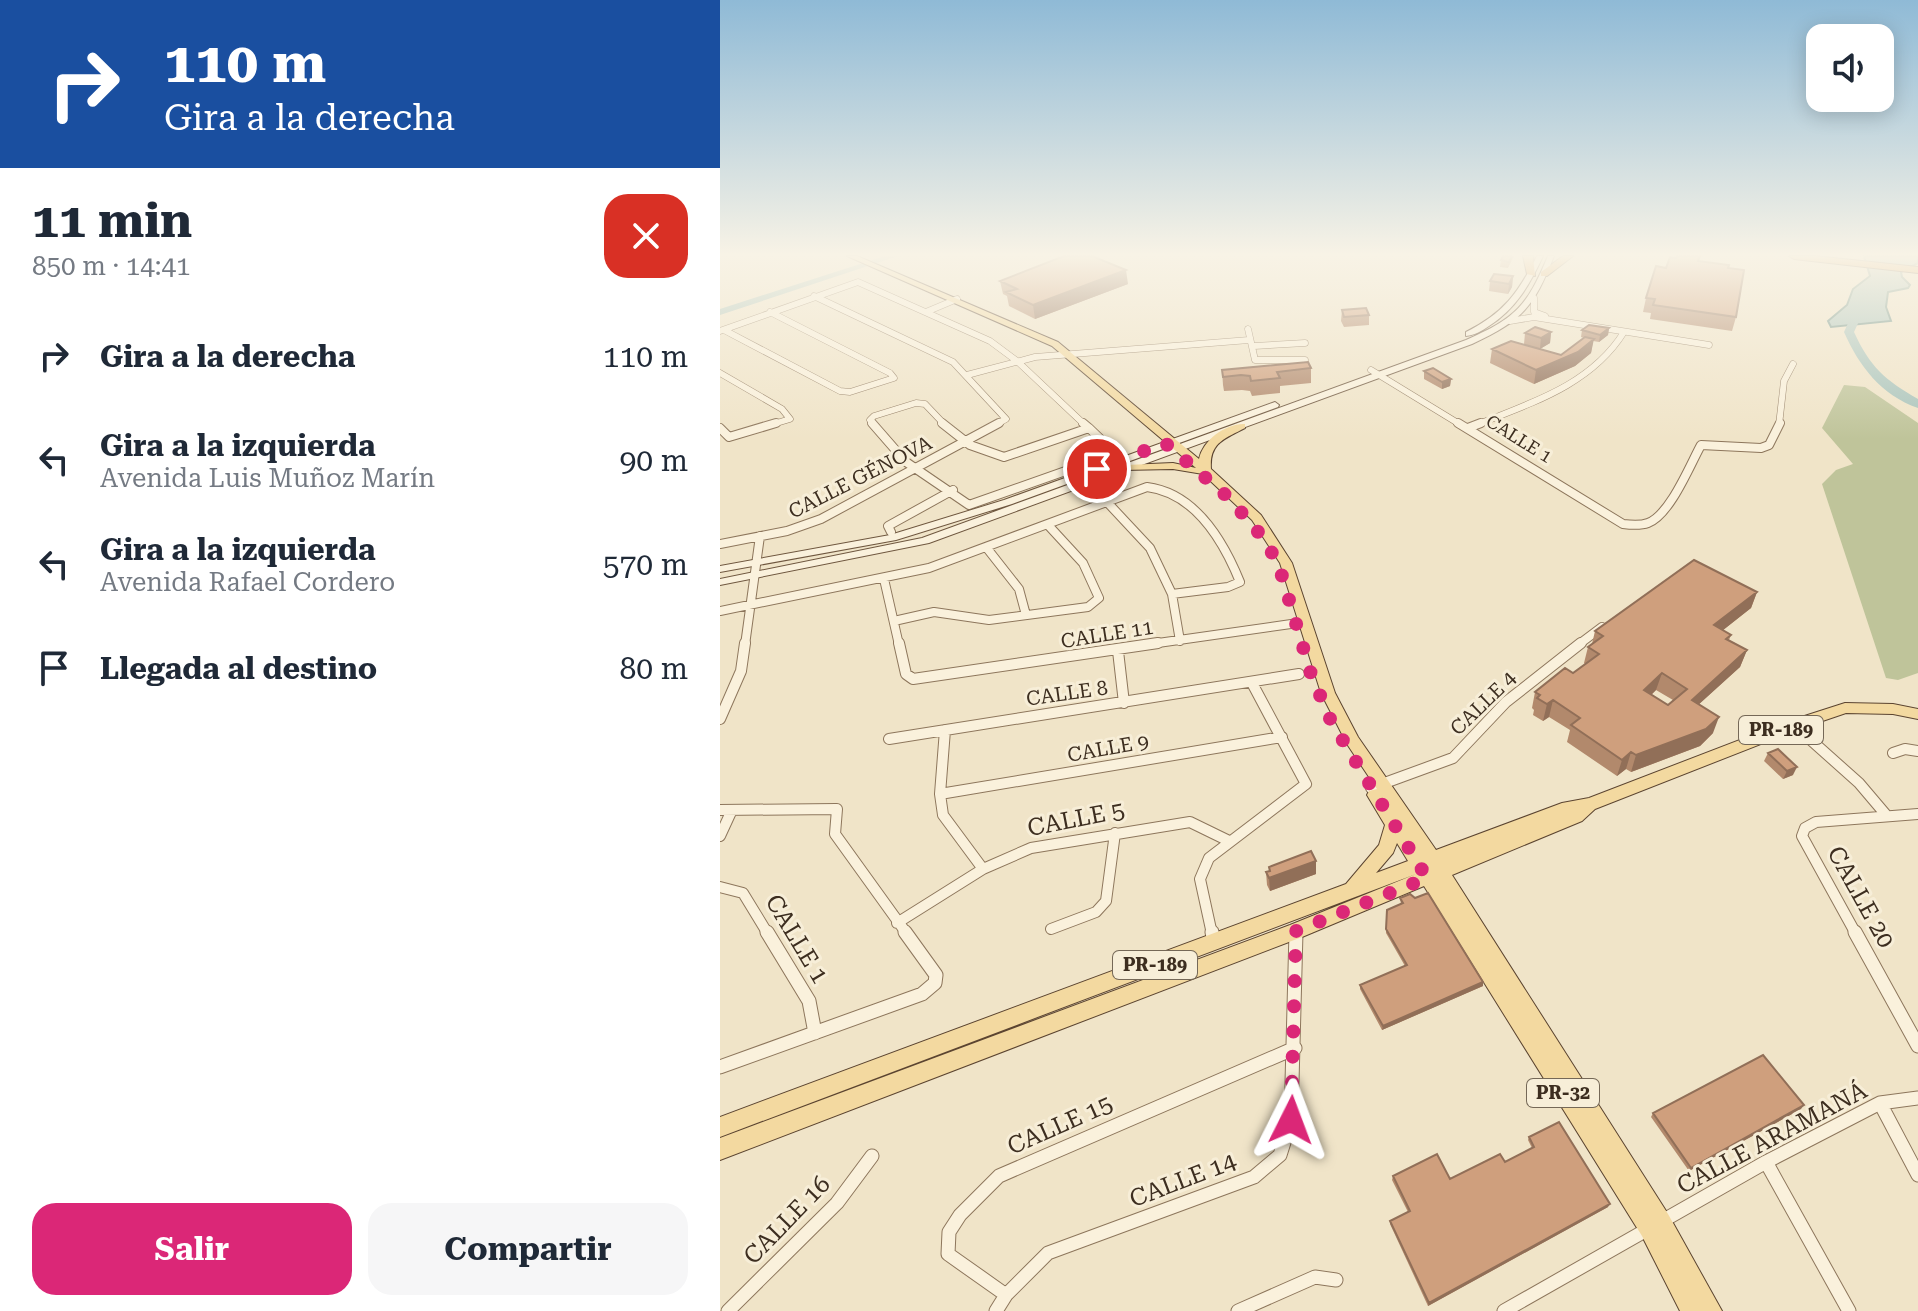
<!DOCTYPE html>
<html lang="es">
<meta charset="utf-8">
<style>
:root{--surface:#fff;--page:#f6f6f7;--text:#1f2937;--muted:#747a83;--accent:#db2777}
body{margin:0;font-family:"Roboto Serif",serif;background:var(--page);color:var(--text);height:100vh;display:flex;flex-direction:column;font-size:30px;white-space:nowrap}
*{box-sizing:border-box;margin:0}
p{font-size:26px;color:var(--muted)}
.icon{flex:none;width:44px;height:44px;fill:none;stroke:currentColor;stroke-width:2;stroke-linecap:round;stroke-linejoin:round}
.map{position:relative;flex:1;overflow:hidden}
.sheet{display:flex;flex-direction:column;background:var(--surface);width:720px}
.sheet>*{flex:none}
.banner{background:#1a4fa0;color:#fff;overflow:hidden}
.controls{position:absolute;left:1086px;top:24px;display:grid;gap:16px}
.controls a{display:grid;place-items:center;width:88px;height:88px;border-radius:16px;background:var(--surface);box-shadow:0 4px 20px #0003;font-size:40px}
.pin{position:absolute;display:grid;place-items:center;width:68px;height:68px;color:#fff;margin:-34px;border:4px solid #fff;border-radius:50%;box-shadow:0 2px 8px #0007}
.me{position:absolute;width:88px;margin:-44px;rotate:3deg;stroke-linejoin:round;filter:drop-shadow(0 0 6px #0008)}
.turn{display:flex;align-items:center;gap:28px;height:168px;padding:0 32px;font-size:36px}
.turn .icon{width:104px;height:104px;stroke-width:2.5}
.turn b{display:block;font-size:56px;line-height:68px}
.round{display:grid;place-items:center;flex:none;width:84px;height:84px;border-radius:24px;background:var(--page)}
.summary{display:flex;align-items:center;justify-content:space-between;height:136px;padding:0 32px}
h1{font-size:48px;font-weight:700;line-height:60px}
.button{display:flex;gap:16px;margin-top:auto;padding:16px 32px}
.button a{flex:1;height:92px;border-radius:24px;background:var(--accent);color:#fff;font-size:32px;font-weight:700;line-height:92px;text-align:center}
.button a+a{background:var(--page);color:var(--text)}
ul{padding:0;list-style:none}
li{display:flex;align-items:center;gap:24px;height:104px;padding:0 32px}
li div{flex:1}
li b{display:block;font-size:30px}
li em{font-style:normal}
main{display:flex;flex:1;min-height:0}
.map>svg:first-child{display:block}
</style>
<main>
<section class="sheet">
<div class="banner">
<div class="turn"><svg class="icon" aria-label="right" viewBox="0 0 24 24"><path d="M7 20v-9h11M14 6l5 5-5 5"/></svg><div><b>110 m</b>Gira a la derecha</div></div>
</div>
<div class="summary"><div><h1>11 min</h1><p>850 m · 14:41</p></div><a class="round" style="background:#d93025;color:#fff"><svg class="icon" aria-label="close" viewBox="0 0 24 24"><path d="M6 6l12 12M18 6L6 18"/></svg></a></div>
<ul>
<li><svg class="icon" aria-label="right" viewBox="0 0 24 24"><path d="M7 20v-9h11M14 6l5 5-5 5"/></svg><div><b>Gira a la derecha</b></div><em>110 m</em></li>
<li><svg class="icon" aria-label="left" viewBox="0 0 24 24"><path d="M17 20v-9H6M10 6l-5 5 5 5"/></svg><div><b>Gira a la izquierda</b><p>Avenida Luis Muñoz Marín</p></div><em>90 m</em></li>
<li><svg class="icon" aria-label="left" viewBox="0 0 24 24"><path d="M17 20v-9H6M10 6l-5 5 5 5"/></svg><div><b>Gira a la izquierda</b><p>Avenida Rafael Cordero</p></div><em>570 m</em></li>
<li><svg class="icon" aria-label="arrive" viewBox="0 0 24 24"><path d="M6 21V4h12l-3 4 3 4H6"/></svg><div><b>Llegada al destino</b></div><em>80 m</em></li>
</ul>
<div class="button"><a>Salir</a><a>Compartir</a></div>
</section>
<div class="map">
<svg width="1198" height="1311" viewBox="0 0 1198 1311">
<rect width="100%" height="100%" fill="#f0e4c8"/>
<path fill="#bfc49a" d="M 1124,385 L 1145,387 L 1198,423 L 1198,673 L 1178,680 L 1166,678 L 1102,484 L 1116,470 L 1133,464 L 1102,428 Z"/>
<path fill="#a9c4bc" stroke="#6f938a" stroke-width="2" d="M 1144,256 L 1198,256 L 1198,263 L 1181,272 L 1182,277 L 1190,285 L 1188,288 L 1168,292 L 1166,307 L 1171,321 L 1111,327 L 1108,321 L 1127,305 L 1133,289 L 1150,276 Z"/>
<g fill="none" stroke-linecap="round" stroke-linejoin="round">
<path fill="#a9c4bc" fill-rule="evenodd" d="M 165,256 L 178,256 L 0,315 L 0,309 Z
M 1140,305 L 1145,308 L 1134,332 C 1150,367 1165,380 1198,399 L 1198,408 C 1161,395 1139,366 1124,332 L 1135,308 Z"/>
<defs>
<path id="street-far3" d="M 94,296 L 233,362 L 286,419 L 275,425
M 814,298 L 814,312 L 825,316
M 206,312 L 237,299
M 790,321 L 814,317 L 989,345
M 528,329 L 535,360 L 585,360
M 4,330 L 120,391 L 130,392 L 174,378 L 170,373 L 50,312
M 0,331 L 138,282 L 270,341 L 297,361 L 365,425
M 534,346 L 585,343
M 651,370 L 741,425
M 0,373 L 62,409 L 70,419 L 50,425
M 247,375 L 315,357 L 529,340
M 154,425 L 150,420 L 154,416 L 196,403 L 205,404 L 225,425
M 756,425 C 811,403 871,385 904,332
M 1059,425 L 1064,381 L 1073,364"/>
<path id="street-far2" d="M 152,423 L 186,462 L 249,505 L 388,456 L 393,451 L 369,428
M 222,423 L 250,445 L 284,457 L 369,428
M 363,423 L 369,428
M 738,423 L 903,524 C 911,525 920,526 928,523 C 950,515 970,465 981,445 L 1041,448 L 1049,445 L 1060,423
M 0,428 L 9,437 L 56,423
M 748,428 L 761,423
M 387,502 L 430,548 L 452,594 L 460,641
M 171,532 L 168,526 L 233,490
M 0,544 L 67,531 L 101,519 L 279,423
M 266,547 L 299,589 L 306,615
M 164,579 L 179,645
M 0,611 L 209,568 L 427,487 C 475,493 503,540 520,582 L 508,587 L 452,594
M 174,621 L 214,612 L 269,620 L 368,607 L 379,598 L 363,563 L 328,525
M 25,645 L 40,536
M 424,645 L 585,622
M 858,645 L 882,627"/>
<path id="street-far1" d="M 179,643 L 186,674 L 193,679 L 438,643
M 398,651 L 404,703
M 0,719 L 21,671 L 25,643
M 1074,725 L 1139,783 L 1167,816
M 225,730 L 220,794 L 223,815 L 263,869
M 169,739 L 579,674
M 1173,753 L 1185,749 L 1198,751
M 651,788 L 733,758 L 786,702 L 861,643
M 220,794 L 562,737
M 0,810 L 117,809 L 115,834 L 187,934
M 0,836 L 12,810
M 0,887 L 23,893 L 48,934
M 177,923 L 263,869 L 311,848 L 470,822 L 509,841
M 331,929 L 376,912 L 386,901 L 395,833
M 492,934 L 480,879 L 489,858 L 586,784 L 532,683
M 576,934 L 576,931
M 1136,934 L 1082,836 L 1085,828 L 1096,822 L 1198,814"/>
<path id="street" d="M 47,932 L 89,1001 L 95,1033
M 492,932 L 494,942
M 1135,932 L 1198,1046
M 0,1067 L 202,994 L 215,983 L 216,975 L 185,932
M 1160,1103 L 1198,1175
M 1046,1162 L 1129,1311
M 286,1295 L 228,1254 L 229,1232 L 240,1215 L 279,1176 L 575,1048
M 8,1311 L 117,1203 L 152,1156
M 276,1311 L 286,1295 L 328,1253 L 534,1177 L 560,1155 L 571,1120 L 576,932
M 518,1311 L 595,1277 L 616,1280
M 784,1311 L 1046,1162 L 1160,1103 L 1198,1098"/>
<path id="secondary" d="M 817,256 L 823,256 C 810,284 796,309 769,326 C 762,331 755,335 746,336 L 746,332 C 784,313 798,293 817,256 Z
M 828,256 L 834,256 C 814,307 802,321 752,344 L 209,543 L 0,585 L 0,579 L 202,538 L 746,340 C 796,318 807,306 828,256 Z
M 555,402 L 559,405 L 558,407 L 292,504 L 176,540 L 0,572 L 0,566 L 170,535 L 284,500 Z"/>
<path id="primary" d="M 127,256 L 137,256 L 338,342 L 479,459 C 483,440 506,423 525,424 L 525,428 C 504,439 489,443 491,469 L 541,515 L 572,563 L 615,693 L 638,737 L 716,850 L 842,803 L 869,798 L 1069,721 L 1125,703 L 1173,704 L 1198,709 L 1198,719 L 1173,714 L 1126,713 L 1079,729 L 875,809 L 862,821 L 732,875 L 948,1214 L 1002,1311 L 960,1311 L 922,1236 L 704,886 L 582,937 L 0,1160 L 0,1138 L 570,925 L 696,874 L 0,1137 L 0,1117 L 626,884 L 659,845 L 665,825 L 647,795 L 649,791 L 657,789 L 627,744 L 601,693 L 560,563 L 532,520 L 483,474 L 453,469 L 402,470 L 402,466 L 406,465 L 453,463 L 476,468 L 332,346 ZM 677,843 L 688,861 L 656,873 L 673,853 Z"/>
<path id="highway" d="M 803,256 L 813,256 L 815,276 L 807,274 Z
M 843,256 L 853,256 L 827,276 L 821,276 L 821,272 Z
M 1069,256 L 1095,256 L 1198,267 L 1198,273 L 1074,259 Z"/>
</defs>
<use href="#street-far3" stroke="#8d765c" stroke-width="7"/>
<use href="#street-far2" stroke="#8d765c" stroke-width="10"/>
<use href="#street-far1" stroke="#8d765c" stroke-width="12"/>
<use href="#street" stroke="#8d765c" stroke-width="15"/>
<use href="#secondary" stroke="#6f573f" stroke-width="2"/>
<use href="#primary" stroke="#5b4430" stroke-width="2"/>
<use href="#highway" stroke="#5b4430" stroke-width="2"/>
<use href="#street-far3" stroke="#faf1dc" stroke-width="6"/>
<use href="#street-far2" stroke="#faf1dc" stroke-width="8"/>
<use href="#street-far1" stroke="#faf1dc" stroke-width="10"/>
<use href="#street" stroke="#faf1dc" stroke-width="13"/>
<use href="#secondary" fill="#faf1dc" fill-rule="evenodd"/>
<use href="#primary" fill="#f3d9a0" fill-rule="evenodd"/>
<use href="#highway" fill="#e0a458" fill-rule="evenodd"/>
</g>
<path fill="#b2896c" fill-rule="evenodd" d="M 783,256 L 794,256 L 788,268 L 780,267 L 781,260 Z
M 978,261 L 1008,268 L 1016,317 L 1012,331 L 930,319 L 931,313 L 923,312 L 926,298 L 946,268 Z
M 793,276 L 792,287 L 788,294 L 769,291 L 770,281 Z
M 280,281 L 408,284 L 315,319 L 289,306 L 287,296 L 283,294 Z
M 622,310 L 649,315 L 649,325 L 624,327 L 621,321 Z
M 889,328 L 888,335 L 879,342 L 873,341 L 871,353 L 855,366 L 814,384 L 770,363 L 772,349 L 815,348 L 804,344 L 805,333 L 831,332 L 830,343 L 820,349 L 841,355 L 864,338 L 861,337 L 862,330 Z
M 591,368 L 591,383 L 560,386 L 560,393 L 532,396 L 530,391 L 522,390 L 504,391 L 503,385 L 502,370 Z
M 704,371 L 731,379 L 730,386 L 722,389 L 704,379 Z
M 1037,592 L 1031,608 L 1003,630 L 1011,635 L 1009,640 L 1027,650 L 1020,667 L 979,704 L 993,733 L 980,746 L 911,772 L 906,769 L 897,776 L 847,742 L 850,730 L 829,717 L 823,721 L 813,715 L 814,710 L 812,708 L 815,692 L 853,673 L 865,664 L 864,663 L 868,647 L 872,644 L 875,631 ZM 936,690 L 953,700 L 948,705 L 931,695 Z
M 1048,753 L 1073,775 L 1063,779 L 1044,761 Z
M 596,861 L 596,874 L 550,891 L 547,885 L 546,872 L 549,871 L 549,867 Z
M 680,898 L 763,986 L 662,1030 L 640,989 L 640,985 L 685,966 L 666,933 L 667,910 L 681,904 Z
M 1081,1109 L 969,1171 L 931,1117 L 933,1113 Z
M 809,1137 L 888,1207 L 708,1306 L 670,1224 L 670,1221 L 688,1212 L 672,1180 L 673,1176 L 730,1179 L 785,1162 L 812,1148 L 808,1140 Z"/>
<path fill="#916f58" d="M 406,270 L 408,284 L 315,319 L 313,305 Z
M 793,276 L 792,287 L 788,294 L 789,284 Z
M 889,328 L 888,335 L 879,342 L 880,335 Z
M 831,332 L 830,343 L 820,349 L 821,338 Z
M 874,339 L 871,353 L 855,366 L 814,384 L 816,370 Z
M 731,379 L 730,386 L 722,389 L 722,382 Z
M 1037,592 L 1031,608 L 988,642 L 994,625 Z
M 1027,650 L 1020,667 L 966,716 L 972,700 Z
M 942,673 L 936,690 L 919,707 L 924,690 Z
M 833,700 L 829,717 L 823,721 L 827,704 Z
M 999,717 L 993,733 L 980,746 L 911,772 L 916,755 Z
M 911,752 L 906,769 L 897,776 L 902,760 Z
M 1077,767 L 1073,775 L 1063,779 L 1067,771 Z
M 596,861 L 596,874 L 550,891 L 549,878 Z
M 763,982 L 763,986 L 662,1030 L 663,1026 Z
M 1084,1105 L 1081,1109 L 969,1171 L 971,1168 Z
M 890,1204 L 888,1207 L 708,1306 L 709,1303 Z"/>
<path fill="#cf9f7d" stroke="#916f58" stroke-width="2" fill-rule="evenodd" d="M 344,256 L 372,256 L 406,270 L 313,305 L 286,292 L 297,289 L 280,281 Z
M 783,256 L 792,256 L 789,262 L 781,260 Z
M 957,256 L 980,256 L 978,261 L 1009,265 L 1008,268 L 1024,270 L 1016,317 L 933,305 L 935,299 L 926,298 L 936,266 L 946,268 L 950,257 L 956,258 Z
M 774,274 L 793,276 L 789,284 L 770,281 Z
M 646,308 L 649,315 L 624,317 L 622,310 Z
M 869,325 L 889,328 L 880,335 L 862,330 Z
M 815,327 L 831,332 L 821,338 L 805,333 Z
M 865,337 L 874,339 L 858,352 L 816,370 L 772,349 L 791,341 L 841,355 Z
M 588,362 L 591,368 L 557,372 L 560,378 L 531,381 L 530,376 L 521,375 L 503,377 L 502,370 Z
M 713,368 L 731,379 L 722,382 L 704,371 Z
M 974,560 L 1037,592 L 994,625 L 1011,635 L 1006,639 L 1027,650 L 972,700 L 999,717 L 986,729 L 916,755 L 911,752 L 902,760 L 851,725 L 860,718 L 833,700 L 827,704 L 817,698 L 820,695 L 815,692 L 845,668 L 853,673 L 879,654 L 868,647 L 883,636 L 875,631 ZM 942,673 L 967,689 L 948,705 L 924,690 Z
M 1058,749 L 1077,767 L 1067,771 L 1048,753 Z
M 591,851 L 596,861 L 549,878 L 546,872 L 550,871 L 549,867 Z
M 708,893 L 763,982 L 663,1026 L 640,985 L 687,965 L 666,929 L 667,910 L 683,903 L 680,898 L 690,894 L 695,898 Z
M 1043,1055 L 1084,1105 L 971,1168 L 933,1113 Z
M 839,1122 L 890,1204 L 709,1303 L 670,1221 L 690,1211 L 673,1176 L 717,1154 L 730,1179 L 780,1154 L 785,1162 L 814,1147 L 809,1137 Z"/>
<linearGradient id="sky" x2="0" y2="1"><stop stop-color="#8fbad6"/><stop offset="0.58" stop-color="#f8f3e6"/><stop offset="1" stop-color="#f8f3e6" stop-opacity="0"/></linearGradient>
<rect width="1198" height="439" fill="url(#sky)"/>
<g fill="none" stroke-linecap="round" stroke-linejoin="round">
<path stroke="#db2777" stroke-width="14" stroke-dasharray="0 25.2" d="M 377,469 L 445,443 L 509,498 L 545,540 L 559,566 L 591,674 L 611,721 L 707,878 L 576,931 L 571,1120"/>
</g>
<g text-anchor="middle" stroke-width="6" stroke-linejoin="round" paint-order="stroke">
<g font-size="18" fill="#3d2e20" stroke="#f7eed8">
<text transform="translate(799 439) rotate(32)" y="6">CALLE 1</text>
</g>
<g fill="#f7eed8" stroke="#756857" stroke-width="2">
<rect x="1019" y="716" width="84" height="28" rx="6"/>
<rect x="393" y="951" width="84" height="28" rx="6"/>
<rect x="807" y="1079" width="72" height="28" rx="6"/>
</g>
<g font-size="18" font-weight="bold" fill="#3d2e20">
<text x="1061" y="736">PR-189</text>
<text x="435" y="971">PR-189</text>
<text x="843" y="1099">PR-32</text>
</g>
<g font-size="20" fill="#3d2e20" stroke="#f7eed8">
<text transform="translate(140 477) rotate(-27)" y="7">CALLE GÉNOVA</text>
<text transform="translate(387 634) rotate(-9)" y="7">CALLE 11</text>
<text transform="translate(347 693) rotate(-8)" y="7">CALLE 8</text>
<text transform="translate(763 703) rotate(-44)" y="7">CALLE 4</text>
<text transform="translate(388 748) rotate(-10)" y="7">CALLE 9</text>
</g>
<g font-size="24" fill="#3d2e20" stroke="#f7eed8">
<text transform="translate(356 819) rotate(-11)" y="8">CALLE 5</text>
<text transform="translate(1141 897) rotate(61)" y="8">CALLE 20</text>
<text transform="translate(77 939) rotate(59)" y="8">CALLE 1</text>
<text transform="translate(340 1125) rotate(-24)" y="8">CALLE 15</text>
<text transform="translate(1052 1138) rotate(-28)" y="8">CALLE ARAMANÁ</text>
<text transform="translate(463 1180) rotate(-21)" y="8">CALLE 14</text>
<text transform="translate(67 1220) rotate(-46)" y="8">CALLE 16</text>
</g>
</g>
</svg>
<div class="controls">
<a><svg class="icon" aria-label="sound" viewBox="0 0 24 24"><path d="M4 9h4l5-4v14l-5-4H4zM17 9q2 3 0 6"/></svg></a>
</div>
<div class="pin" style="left:377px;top:469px;background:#d93025"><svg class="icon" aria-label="arrive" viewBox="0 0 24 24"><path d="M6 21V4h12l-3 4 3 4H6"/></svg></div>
<svg class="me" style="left:571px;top:1120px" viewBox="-20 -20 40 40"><path d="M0-17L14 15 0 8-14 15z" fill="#db2777" stroke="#fff" stroke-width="4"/></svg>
</div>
</main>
